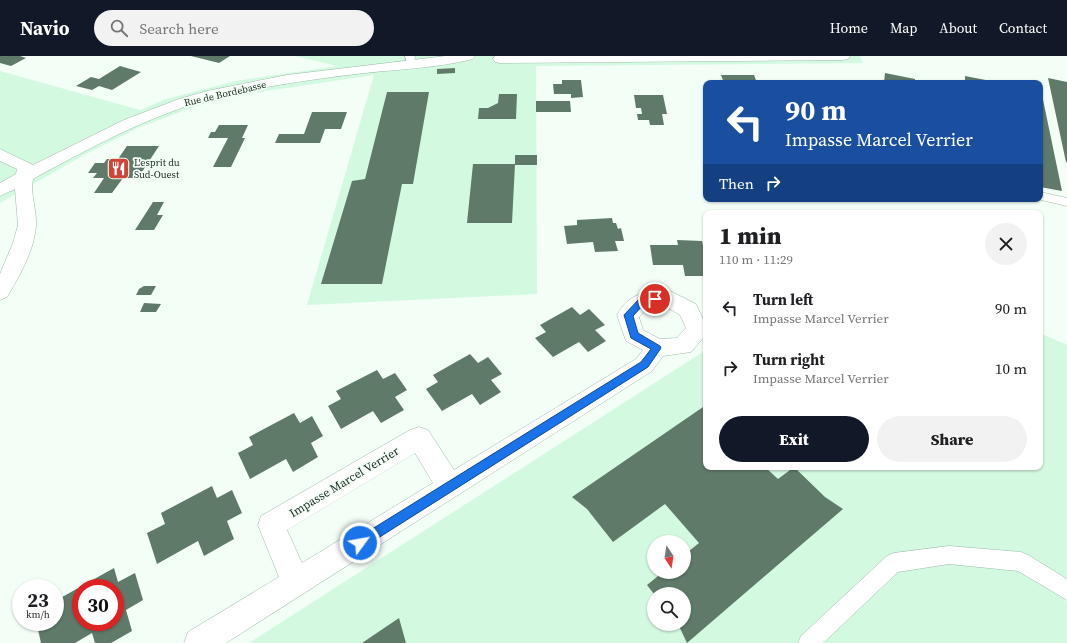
<!DOCTYPE html>
<meta charset="utf-8">
<style>
:root{--surface:#fff;--page:#f2f2f2;--text:#202124;--muted:#757577;--accent:#111827}
body{margin:0;font-family:"Source Serif 4",serif;background:var(--page);color:var(--text);height:100vh;display:flex;flex-direction:column;font-size:15px;white-space:nowrap}
*{box-sizing:border-box;margin:0}
p{font-size:13px;color:var(--muted)}
.icon{flex:none;width:22px;height:22px;fill:none;stroke:currentColor;stroke-width:2;stroke-linecap:round;stroke-linejoin:round}
.map{position:relative;flex:1;overflow:hidden}
.panel{position:absolute;left:703px;top:154px;width:340px;height:260px;display:flex;flex-direction:column;background:var(--surface);border-radius:8px;box-shadow:0 1px 3px #0004}
.panel>*{flex:none}
.top-card{position:absolute;left:703px;top:24px;width:340px;height:122px;border-radius:8px;box-shadow:0 1px 3px #0004;background:#1a4fa0;color:#fff;overflow:hidden}
.needle{width:26px;rotate:168deg}
.buttons{position:absolute;left:647px;top:479px;display:grid;gap:8px}
.buttons a{display:grid;place-items:center;width:44px;height:44px;border-radius:50%;background:var(--surface);box-shadow:0 1px 3px #0004;font-size:20px}
.speed{position:absolute;left:12px;top:523px;display:flex;gap:8px;font-size:20px;font-weight:700;text-align:center}
.speed>*{display:grid;place-content:center;width:52px;height:52px;border-radius:50%;background:var(--surface);box-shadow:0 1px 3px #0004;line-height:1}
.speed small{font-size:10px;font-weight:400}
.speed .limit{border:6px solid #d22;background:#fff;color:#111}
.pin{position:absolute;display:grid;place-items:center;width:34px;height:34px;color:#fff;margin:-17px;border:2px solid #fff;border-radius:50%;box-shadow:0 1px 4px #0007}
.me{position:absolute;width:44px;margin:-22px;rotate:58deg;stroke-linejoin:round;filter:drop-shadow(0 0 3px #0008)}
.turn{display:flex;align-items:center;gap:14px;height:84px;padding:0 16px;font-size:18px}
.turn .icon{width:52px;height:52px;stroke-width:2.5}
.turn b{display:block;font-size:28px;line-height:34px}
.then{display:flex;align-items:center;height:38px;padding:0 16px;background:#0003;gap:8px;font-size:15px}
.round{display:grid;place-items:center;flex:none;width:42px;height:42px;border-radius:21px;background:var(--page)}
.summary{display:flex;align-items:center;justify-content:space-between;height:68px;padding:0 16px}
h1{font-size:24px;font-weight:800;line-height:30px}
.cta{display:flex;gap:8px;margin-top:auto;padding:8px 16px}
.cta a{flex:1;height:46px;border-radius:24px;background:var(--accent);color:#fff;font-size:16px;font-weight:800;line-height:46px;text-align:center}
.cta a+a{background:var(--page);color:var(--text)}
ul{padding:0;list-style:none}
li{display:flex;align-items:center;gap:12px;height:60px;padding:0 16px}
li div{flex:1}
li b{display:block;font-size:15px}
li em{font-style:normal}
header{display:flex;align-items:center;gap:24px;box-sizing:border-box;height:56px;padding:0 20px;background:var(--accent);color:#fff}
header strong{font-size:19px}
nav{display:flex;gap:22px;margin-inline-start:auto;font-size:14px}
.search{width:280px;height:36px;background:var(--page);display:flex;align-items:center;gap:10px;box-sizing:border-box;padding:0 14px;border-radius:22px;color:var(--muted);font-size:15px}
.map>svg:first-child{display:block}
</style>
<header>
<strong>Navio</strong>
<div class="search"><svg class="icon" aria-label="search" viewBox="0 0 24 24"><circle cx="10" cy="10" r="6"/><path d="M15 15l6 6"/></svg>Search here</div>
<nav><a>Home</a><a>Map</a><a>About</a><a>Contact</a></nav>
</header>
<div class="map">
<svg width="1067" height="587" viewBox="0 0 1067 587">
<rect width="100%" height="100%" fill="#f2fef6"/>
<path fill="#d3f9e1" fill-rule="evenodd" d="M 295,0 L 860,0 L 863,7 L 536,10 L 537,238 L 307,249 L 374,19 L 246,38 L 199,49 L 138,72 L 84,99 L 0,147 L 0,15 L 140,54 L 166,43 L 236,25 L 338,10 Z
M 1040,277 L 1067,289 L 1067,587 L 249,587 L 706,294 L 706,411 L 1040,411 ZM 654,486 L 684,486 L 684,516 L 654,516 ZM 654,538 L 684,538 L 684,568 L 654,568 Z"/>
<path fill="#5f7a69" fill-rule="evenodd" d="M 0,0 L 20,0 L 26,2 L 11,10 L 0,7 Z
M 191,0 L 230,0 L 219,7 Z
M 120,10 L 141,16 L 112,34 L 99,30 L 92,34 L 76,30 L 91,21 L 99,23 Z
M 455,12 L 455,17 L 437,18 L 437,13 Z
M 885,17 L 915,23 L 915,27 L 884,27 Z
M 721,19 L 754,19 L 757,27 L 724,27 Z
M 965,20 L 996,26 L 996,27 L 965,27 Z
M 1048,22 L 1067,26 L 1067,106 L 1066,106 Z
M 562,24 L 581,24 L 583,41 L 571,42 L 571,38 L 554,38 L 553,28 L 562,28 Z
M 1041,34 L 1062,135 L 1040,131 Z
M 387,36 L 429,36 L 413,128 L 402,128 L 382,228 L 321,228 L 352,125 L 365,123 Z
M 499,38 L 517,38 L 516,63 L 478,63 L 479,52 L 488,52 L 498,47 Z
M 634,39 L 663,39 L 667,58 L 662,58 L 664,69 L 650,69 L 649,64 L 638,64 L 637,58 L 642,58 L 641,52 L 636,52 Z
M 536,45 L 570,45 L 571,56 L 536,56 Z
M 312,56 L 347,56 L 341,73 L 325,73 L 320,87 L 275,87 L 279,78 L 304,78 Z
M 219,69 L 248,69 L 242,82 L 245,82 L 231,111 L 213,111 L 228,82 L 208,82 L 211,76 L 215,76 Z
M 127,90 L 159,90 L 138,122 L 123,122 L 112,137 L 94,137 L 104,122 L 93,122 L 97,117 L 88,117 L 95,107 L 104,107 L 107,103 L 118,103 Z
M 515,99 L 537,99 L 537,109 L 515,109 Z
M 473,108 L 515,108 L 512,167 L 467,167 Z
M 153,146 L 164,146 L 157,159 L 163,159 L 154,174 L 135,174 Z
M 612,162 L 613,167 L 616,167 L 618,173 L 621,172 L 624,185 L 615,185 L 618,195 L 595,196 L 593,186 L 567,188 L 564,170 L 577,169 L 577,164 Z
M 677,184 L 702,185 L 706,202 L 706,220 L 685,220 L 683,209 L 653,209 L 650,189 L 678,189 Z
M 144,230 L 156,230 L 151,239 L 136,239 L 139,233 Z
M 144,247 L 161,248 L 156,256 L 140,256 Z
M 572,251 L 580,259 L 589,253 L 605,269 L 595,274 L 606,285 L 588,296 L 579,286 L 553,301 L 535,282 L 546,276 L 540,269 Z
M 470,298 L 478,307 L 488,301 L 502,318 L 491,324 L 501,336 L 480,349 L 472,338 L 442,355 L 426,333 L 438,326 L 433,319 Z
M 377,314 L 383,323 L 395,317 L 407,334 L 395,341 L 404,354 L 381,367 L 373,355 L 341,373 L 328,350 L 341,343 L 336,335 Z
M 706,349 L 706,411 L 765,411 L 778,423 L 794,411 L 825,441 L 843,453 L 687,587 L 678,568 L 684,568 L 684,538 L 654,538 L 647,529 L 663,516 L 684,516 L 684,499 L 699,487 L 665,448 L 613,486 L 587,453 L 572,441 Z
M 294,357 L 300,367 L 312,360 L 323,380 L 311,387 L 318,401 L 293,416 L 286,403 L 250,423 L 238,397 L 253,389 L 249,381 Z
M 212,430 L 217,442 L 232,434 L 242,457 L 227,465 L 234,483 L 204,500 L 198,485 L 157,508 L 147,477 L 165,468 L 161,457 Z
M 114,512 L 118,526 L 135,517 L 143,544 L 126,554 L 132,575 L 111,587 L 95,587 L 92,577 L 75,587 L 41,587 L 37,569 L 42,566 L 55,566 L 55,558 L 57,557 L 55,545 ZM 81,532 L 115,532 L 115,566 L 81,566 Z
M 399,562 L 406,587 L 362,587 Z"/>
<g fill="none" stroke-linecap="round" stroke-linejoin="round">
<defs>
<path id="service" d="M 405,0 L 415,0 L 414,11 L 408,11 Z
M 1040,136 L 1067,142 L 1067,150 L 1037,143 L 1040,143 Z
M 949,490 L 1021,496 L 1028,499 L 1067,523 L 1067,544 L 1018,515 L 949,508 L 898,516 L 823,587 L 798,587 L 801,580 L 887,500 L 894,497 Z"/>
<path id="minor" d="M 446,0 L 475,0 L 473,3 C 437,12 401,13 365,17 C 320,22 274,29 230,38 C 159,54 95,89 33,123 C 30,139 37,154 36,170 C 34,195 20,219 7,241 L 0,244 L 0,218 L 13,187 L 18,169 L 15,133 L 0,140 L 0,127 L 16,118 L 17,113 L 0,105 L 0,93 L 33,109 L 124,64 L 179,43 L 207,35 L 287,19 Z
M 495,0 L 850,0 L 848,3 L 843,4 L 500,7 L 495,6 L 493,3 Z
M 668,234 L 696,248 L 706,270 L 705,280 L 691,296 L 663,300 L 652,315 L 226,587 L 184,587 L 188,576 L 279,521 L 258,469 L 261,460 L 410,374 L 419,371 L 428,374 L 454,414 L 636,303 L 643,294 L 626,285 L 617,259 C 630,236 645,236 668,234 ZM 665,250 L 680,259 L 686,272 L 677,282 L 660,283 L 643,274 L 639,261 L 649,251 ZM 415,397 L 433,427 L 302,507 L 287,474 Z"/>
</defs>
<use href="#service" stroke="#9ebaa8" stroke-width="1"/>
<use href="#minor" stroke="#9ebaa8" stroke-width="1"/>
<use href="#service" fill="#fff" fill-rule="evenodd"/>
<use href="#minor" fill="#fff" fill-rule="evenodd"/>
</g>
<path fill="#1a73e8" stroke="#114b97" d="M 655,240 L 659,243 L 658,245 L 645,247 L 633,260 L 638,277 L 660,290 L 661,292 L 648,311 L 364,491 L 360,492 L 356,491 L 354,487 L 356,483 L 641,306 L 651,293 L 631,282 L 624,259 L 640,242 Z"/>
<defs>
<symbol id="restaurant-square" viewBox="-11 -11 22 22"><rect x="-9" y="-9" width="18" height="18" rx="4" fill="#d04336" stroke="#f2fef6"/><path d="M-5-6h1v4h1v-4h1v4h1v-4h1v5L-1.5 .5V6h-2V.5L-5-1ZM5-6V6H3V1.5H1.5Q1.5-4 5-6Z" fill="#fff"/></symbol>
</defs>
<g fill-rule="evenodd">
<use href="#restaurant-square" x="106" y="100" width="25" height="25"/>
</g>
<g text-anchor="middle" stroke-width="3.5" stroke-linejoin="round" paint-order="stroke">
<g font-size="10" fill="#1e2922" stroke="#f2fef6">
<text transform="translate(225 37) rotate(-13)" y="4">Rue de Bordebasse</text>
</g>
<g font-size="10" fill="#1e2922" stroke="#f2fef6" text-anchor="start">
<text x="134" y="110">L'esprit du<tspan x="134" dy="12">Sud-Ouest</tspan></text>
</g>
<g font-size="12" fill="#1e2922" stroke="#f2fef6">
<text transform="translate(344 426) rotate(-31)" y="4">Impasse Marcel Verrier</text>
</g>
</g>
</svg>
<div class="buttons">
<a><svg class="needle" viewBox="-14 -14 28 28"><path d="M0-13l5 13h-10z" fill="#e53935"/><path d="M0 13l5-13h-10z" fill="#757577"/></svg></a>
<a><svg class="icon" aria-label="search" viewBox="0 0 24 24"><circle cx="10" cy="10" r="6"/><path d="M15 15l6 6"/></svg></a>
</div>
<div class="speed"><div>23<small>km/h</small></div><div class="limit">30</div></div>
<div class="pin" style="left:655px;top:243px;background:#d93025"><svg class="icon" aria-label="arrive" viewBox="0 0 24 24"><path d="M6 21V4h12l-3 4 3 4H6"/></svg></div>
<svg class="me" style="left:360px;top:487px" viewBox="-20 -20 40 40"><circle r="17" fill="#1a73e8" stroke="#fff" stroke-width="3"/><path d="M0-11L8 9 0 5-8 9z" fill="#fff"/></svg>
<div class="top-card">
<div class="turn"><svg class="icon" aria-label="left" viewBox="0 0 24 24"><path d="M17 20v-9H6M10 6l-5 5 5 5"/></svg><div><b>90 m</b>Impasse Marcel Verrier</div></div>
<div class="then">Then<svg class="icon" aria-label="right" viewBox="0 0 24 24"><path d="M7 20v-9h11M14 6l5 5-5 5"/></svg></div>
</div>
<section class="panel">
<div class="summary"><div><h1>1 min</h1><p>110 m · 11:29</p></div><a class="round"><svg class="icon" aria-label="close" viewBox="0 0 24 24"><path d="M6 6l12 12M18 6L6 18"/></svg></a></div>
<ul>
<li><svg class="icon" aria-label="left" viewBox="0 0 24 24"><path d="M17 20v-9H6M10 6l-5 5 5 5"/></svg><div><b>Turn left</b><p>Impasse Marcel Verrier</p></div><em>90 m</em></li>
<li><svg class="icon" aria-label="right" viewBox="0 0 24 24"><path d="M7 20v-9h11M14 6l5 5-5 5"/></svg><div><b>Turn right</b><p>Impasse Marcel Verrier</p></div><em>10 m</em></li>
</ul>
<div class="cta"><a>Exit</a><a>Share</a></div>
</section>
</div>
